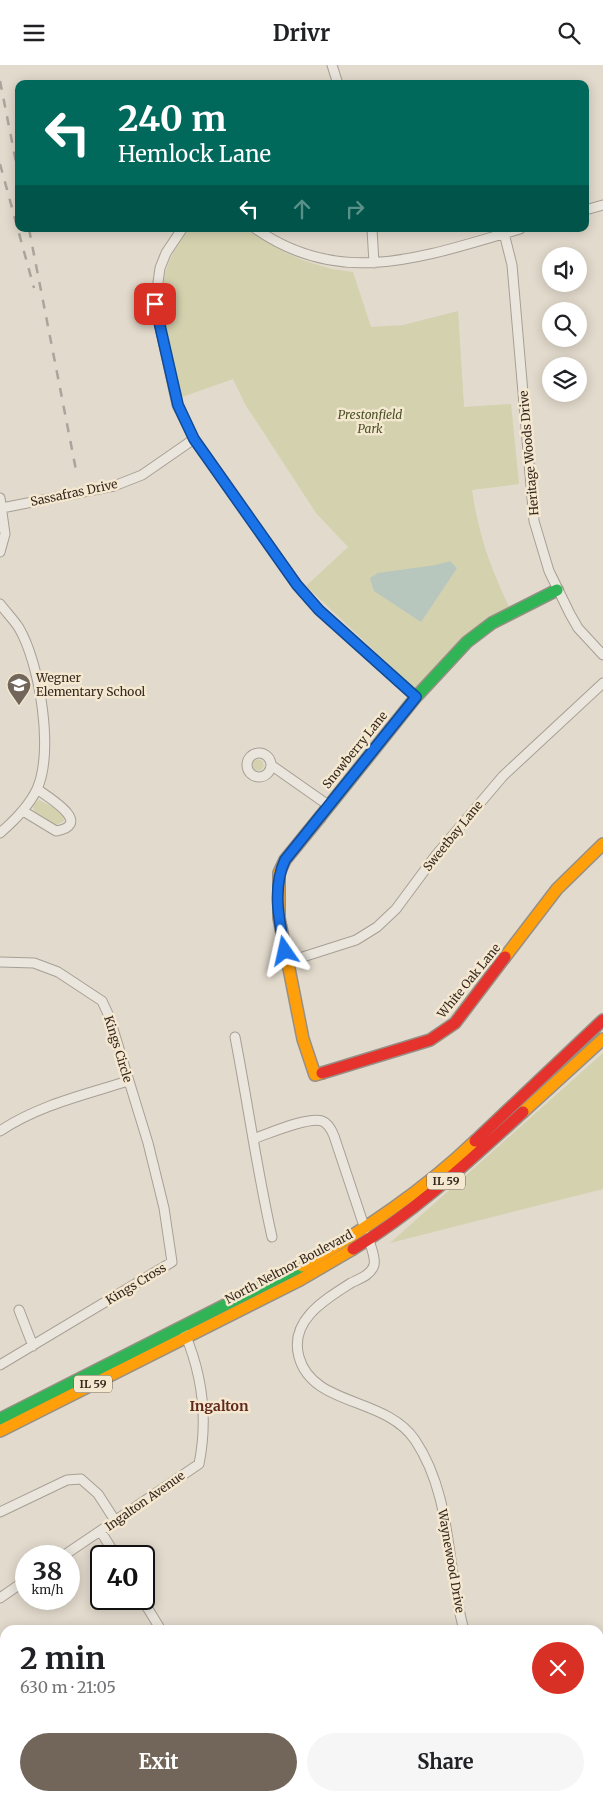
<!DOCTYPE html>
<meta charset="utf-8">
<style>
:root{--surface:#fff;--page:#f6f6f6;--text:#202124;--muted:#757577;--accent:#72665a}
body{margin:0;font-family:Merriweather,serif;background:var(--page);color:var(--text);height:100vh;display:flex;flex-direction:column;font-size:19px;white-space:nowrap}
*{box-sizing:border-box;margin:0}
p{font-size:16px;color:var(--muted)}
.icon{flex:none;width:28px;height:28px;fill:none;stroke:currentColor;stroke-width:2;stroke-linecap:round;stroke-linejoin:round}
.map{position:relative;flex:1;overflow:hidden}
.sheet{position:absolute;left:0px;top:1560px;width:604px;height:176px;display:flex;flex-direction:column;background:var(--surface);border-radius:15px 15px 0 0;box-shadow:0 2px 12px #0003}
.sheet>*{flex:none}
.hud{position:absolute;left:15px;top:15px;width:574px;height:152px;border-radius:10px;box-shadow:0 2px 12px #0003;background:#00695c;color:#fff;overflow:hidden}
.controls{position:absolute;left:542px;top:182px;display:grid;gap:10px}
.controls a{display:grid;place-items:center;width:45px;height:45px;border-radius:50%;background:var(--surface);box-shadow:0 2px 12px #0003;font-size:25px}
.speed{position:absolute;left:15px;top:1480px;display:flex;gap:10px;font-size:25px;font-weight:700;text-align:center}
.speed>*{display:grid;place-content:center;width:65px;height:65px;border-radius:50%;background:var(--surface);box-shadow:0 2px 12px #0003;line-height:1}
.speed small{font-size:12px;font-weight:400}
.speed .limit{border:2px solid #111;border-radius:8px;background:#fff;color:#111}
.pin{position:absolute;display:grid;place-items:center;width:42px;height:42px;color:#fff;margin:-21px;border-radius:10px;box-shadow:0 2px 8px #0006}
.me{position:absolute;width:55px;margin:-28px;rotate:349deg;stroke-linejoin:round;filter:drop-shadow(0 0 4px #0008)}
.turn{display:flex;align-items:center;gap:18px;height:105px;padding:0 20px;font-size:22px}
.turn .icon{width:65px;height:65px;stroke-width:2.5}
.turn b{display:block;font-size:35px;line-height:42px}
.lanes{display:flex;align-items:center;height:48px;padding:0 20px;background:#0003;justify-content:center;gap:25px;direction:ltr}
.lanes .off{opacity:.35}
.round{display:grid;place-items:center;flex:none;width:52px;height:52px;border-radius:26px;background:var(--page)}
.headline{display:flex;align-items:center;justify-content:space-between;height:85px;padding:0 20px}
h1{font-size:30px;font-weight:700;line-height:38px}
.cta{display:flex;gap:10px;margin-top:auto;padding:10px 20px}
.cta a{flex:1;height:58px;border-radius:30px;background:var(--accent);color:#fff;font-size:20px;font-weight:700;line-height:58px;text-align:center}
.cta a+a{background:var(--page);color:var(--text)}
header{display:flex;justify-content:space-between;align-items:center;height:65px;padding:0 20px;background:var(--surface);font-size:22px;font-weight:700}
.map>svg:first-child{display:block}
</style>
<header><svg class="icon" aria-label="menu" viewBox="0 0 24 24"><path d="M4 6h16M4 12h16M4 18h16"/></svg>Drivr<svg class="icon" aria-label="search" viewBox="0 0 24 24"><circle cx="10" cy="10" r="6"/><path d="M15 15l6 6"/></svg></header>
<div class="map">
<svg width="603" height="1736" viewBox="0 0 603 1736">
<rect width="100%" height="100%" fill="#e2dacc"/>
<path fill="#d3d1ae" d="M 189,164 L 250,164 L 286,188 L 305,196 L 332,204 L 353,207 L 371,262 L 403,260 L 458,246 L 464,342 L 511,339 L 519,419 L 472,425 C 479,472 490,501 510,544 L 416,625 L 306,521 L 348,482 L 316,448 L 245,339 L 233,314 L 182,332 C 172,298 159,250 164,215 C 166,196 178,179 189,164 Z
M252.5 700a5.5 5.5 0 1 1 11 0a5.5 5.5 0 1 1-11 0Z
M 39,735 L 62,747 L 64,756 L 56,760 L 35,747 L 32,740 Z
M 603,988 L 603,1124 L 390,1178 Z"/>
<path fill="#b7c7bd" d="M 450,496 L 457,503 L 421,557 L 374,526 L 370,513 L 378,508 L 436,500 Z"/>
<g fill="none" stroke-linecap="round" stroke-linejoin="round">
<defs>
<path id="street" d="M 332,0 L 338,19
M 585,145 L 603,140
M 182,164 L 166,188 L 160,203 L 155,239 L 177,340 L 194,374 L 297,520 L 319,545 L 416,632
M 256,164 C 343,225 428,190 520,164
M 372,164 L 374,198
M 504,168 L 512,200 L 534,456 L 549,506 L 570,549 L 578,563 L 603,590
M 0,433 L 5,469 L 0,487
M 2,443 L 114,421 L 142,410 L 194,374
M 0,539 C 6,547 14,555 19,563 C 40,599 54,686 37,724 C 29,741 14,756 0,768
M247 700a12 12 0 1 1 24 0a12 12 0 1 1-24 0Z
M 271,700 L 328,740
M 23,746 L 56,766 C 94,759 48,732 37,724
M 0,897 L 34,898 L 58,907 L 102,936 L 109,951 L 148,1078 L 164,1143 L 172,1197 L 0,1300
M 287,897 L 356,875 L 377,862 L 396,844 L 436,790 L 503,711 L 603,618
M 235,972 C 248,1039 257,1106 272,1172
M 0,1066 C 39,1040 84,1030 128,1016
M 253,1074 C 268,1069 308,1051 322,1056 C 328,1058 332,1066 334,1071 L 365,1164
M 369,1174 C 370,1181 376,1192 374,1200 C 371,1210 359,1214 351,1218 C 324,1235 289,1256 299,1292 C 313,1342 385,1331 415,1375 C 453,1432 446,1502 464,1565
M 19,1245 L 33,1281
M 0,1447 L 67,1415 L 81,1414 L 98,1429 L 116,1457
M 101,1467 L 116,1491
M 63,1491 L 199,1399 C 208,1354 203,1312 185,1269
M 0,1533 L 26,1515
M 142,1534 L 161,1565
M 0,1615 L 5,1623
M 599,1695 L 603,1697
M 69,1731 L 72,1736
M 602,1736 L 603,1734"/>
<path id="fast" d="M 320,752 L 416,632 L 467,577 L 492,558 L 557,525
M 0,1354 L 302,1201"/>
<path id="slow" d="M 320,752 L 285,795 L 279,808 L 279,853 L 303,974 L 315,1010 L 322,1008
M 505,892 L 557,824 L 603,779
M 523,1047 L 603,974
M 302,1201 C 364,1165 423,1126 475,1076
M 0,1366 L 300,1215 L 353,1184"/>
<path id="jam" d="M 322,1008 L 430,975 L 455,958 L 505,892
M 475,1076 L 603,955
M 353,1184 C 416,1146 469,1096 523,1047"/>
</defs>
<use href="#street" stroke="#a79f95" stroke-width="11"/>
<use href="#fast" stroke="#978f85" stroke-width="14"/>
<use href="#slow" stroke="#978f85" stroke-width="14"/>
<use href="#jam" stroke="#978f85" stroke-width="14"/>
<use href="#street" stroke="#eae6dd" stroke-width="9"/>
<use href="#fast" stroke="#30b455" stroke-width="11"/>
<use href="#slow" stroke="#ff9f0a" stroke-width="11"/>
<use href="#jam" stroke="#e5322d" stroke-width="11"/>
<path stroke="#aaa49d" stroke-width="2.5" stroke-dasharray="9 9" stroke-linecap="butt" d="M 0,16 L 19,112
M 0,99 L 34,223
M 29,164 L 76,405"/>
</g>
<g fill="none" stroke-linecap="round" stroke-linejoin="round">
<defs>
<path id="route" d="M 155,239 L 178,340 L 194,374 L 297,520 L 319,545 L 416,632 L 285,795 C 272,823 279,856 285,886"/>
</defs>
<use href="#route" stroke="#114b97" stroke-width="12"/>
<use href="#route" stroke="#1a73e8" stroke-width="9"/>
</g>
<defs>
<symbol id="school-pin" viewBox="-11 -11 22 30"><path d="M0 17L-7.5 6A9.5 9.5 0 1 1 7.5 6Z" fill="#72665a" stroke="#f4e8d1"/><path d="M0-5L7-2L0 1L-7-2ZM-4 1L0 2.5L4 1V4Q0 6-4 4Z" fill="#fff"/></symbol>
</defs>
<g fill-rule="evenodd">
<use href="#school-pin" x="5" y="606" width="28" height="38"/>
</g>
<g text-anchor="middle" stroke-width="5" stroke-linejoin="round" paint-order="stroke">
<g fill="#f4e8d1" stroke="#6f6253" stroke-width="1">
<rect x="427" y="1107.5" width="38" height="17" rx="4"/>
<rect x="74" y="1310.5" width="38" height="17" rx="4"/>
</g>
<g font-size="11" font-weight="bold" fill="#36281d">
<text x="446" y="1120">IL 59</text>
<text x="93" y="1323">IL 59</text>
</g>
<g font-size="12" font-style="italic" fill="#495125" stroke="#f4e8d1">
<text x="370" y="354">Prestonfield<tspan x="370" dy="14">Park</tspan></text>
</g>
<g font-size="12" fill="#36281d" stroke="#f4e8d1">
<text transform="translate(529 388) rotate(-95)" y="4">Heritage Woods Drive</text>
<text transform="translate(74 428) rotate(-12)" y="4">Sassafras Drive</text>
<text transform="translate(355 685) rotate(-51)" y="4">Snowberry Lane</text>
<text transform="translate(453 771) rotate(-51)" y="4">Sweetbay Lane</text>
<text transform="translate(469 916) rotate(-51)" y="4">White Oak Lane</text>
<text transform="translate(118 984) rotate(73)" y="4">Kings Circle</text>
<text transform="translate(289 1202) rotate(-28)" y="4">North Neltnor Boulevard</text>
<text transform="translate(136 1219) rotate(-31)" y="4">Kings Cross</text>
<text transform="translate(145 1436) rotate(-35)" y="4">Ingalton Avenue</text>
<text transform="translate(451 1496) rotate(80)" y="4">Waynewood Drive</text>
</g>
<g font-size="12" fill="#36281d" stroke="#f4e8d1" text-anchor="start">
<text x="36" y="617">Wegner<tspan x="36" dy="14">Elementary School</tspan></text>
</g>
<g font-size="14" font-weight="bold" fill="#61291e" stroke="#f4e8d1">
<text x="219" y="1346">Ingalton</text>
</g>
</g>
</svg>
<div class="controls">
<a><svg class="icon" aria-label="sound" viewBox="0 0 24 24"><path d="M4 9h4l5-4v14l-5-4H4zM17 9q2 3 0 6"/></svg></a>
<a><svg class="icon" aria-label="search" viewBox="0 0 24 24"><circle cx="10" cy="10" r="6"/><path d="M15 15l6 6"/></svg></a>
<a><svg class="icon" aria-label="layers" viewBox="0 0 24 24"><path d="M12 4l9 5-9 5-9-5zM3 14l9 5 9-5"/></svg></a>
</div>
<div class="speed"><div>38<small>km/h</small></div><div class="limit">40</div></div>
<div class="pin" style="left:155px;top:239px;background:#d93025"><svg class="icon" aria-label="arrive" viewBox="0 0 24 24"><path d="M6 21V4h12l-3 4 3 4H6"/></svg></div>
<svg class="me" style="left:285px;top:886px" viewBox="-20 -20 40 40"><path d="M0-17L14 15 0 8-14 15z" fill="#1a73e8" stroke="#fff" stroke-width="4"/></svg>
<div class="hud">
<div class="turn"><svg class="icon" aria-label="left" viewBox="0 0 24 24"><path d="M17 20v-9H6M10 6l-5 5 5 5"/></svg><div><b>240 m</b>Hemlock Lane</div></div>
<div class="lanes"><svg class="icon" aria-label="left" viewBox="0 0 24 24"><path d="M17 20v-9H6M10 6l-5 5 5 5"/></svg><svg class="icon off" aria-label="ahead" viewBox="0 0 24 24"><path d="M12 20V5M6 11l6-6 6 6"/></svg><svg class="icon off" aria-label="right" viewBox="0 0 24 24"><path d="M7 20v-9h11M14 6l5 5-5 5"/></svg></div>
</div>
<section class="sheet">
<div class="headline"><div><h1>2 min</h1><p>630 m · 21:05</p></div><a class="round" style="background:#d93025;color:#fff"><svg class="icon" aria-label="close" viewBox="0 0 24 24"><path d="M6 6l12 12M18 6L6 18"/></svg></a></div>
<div class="cta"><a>Exit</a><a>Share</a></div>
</section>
</div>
